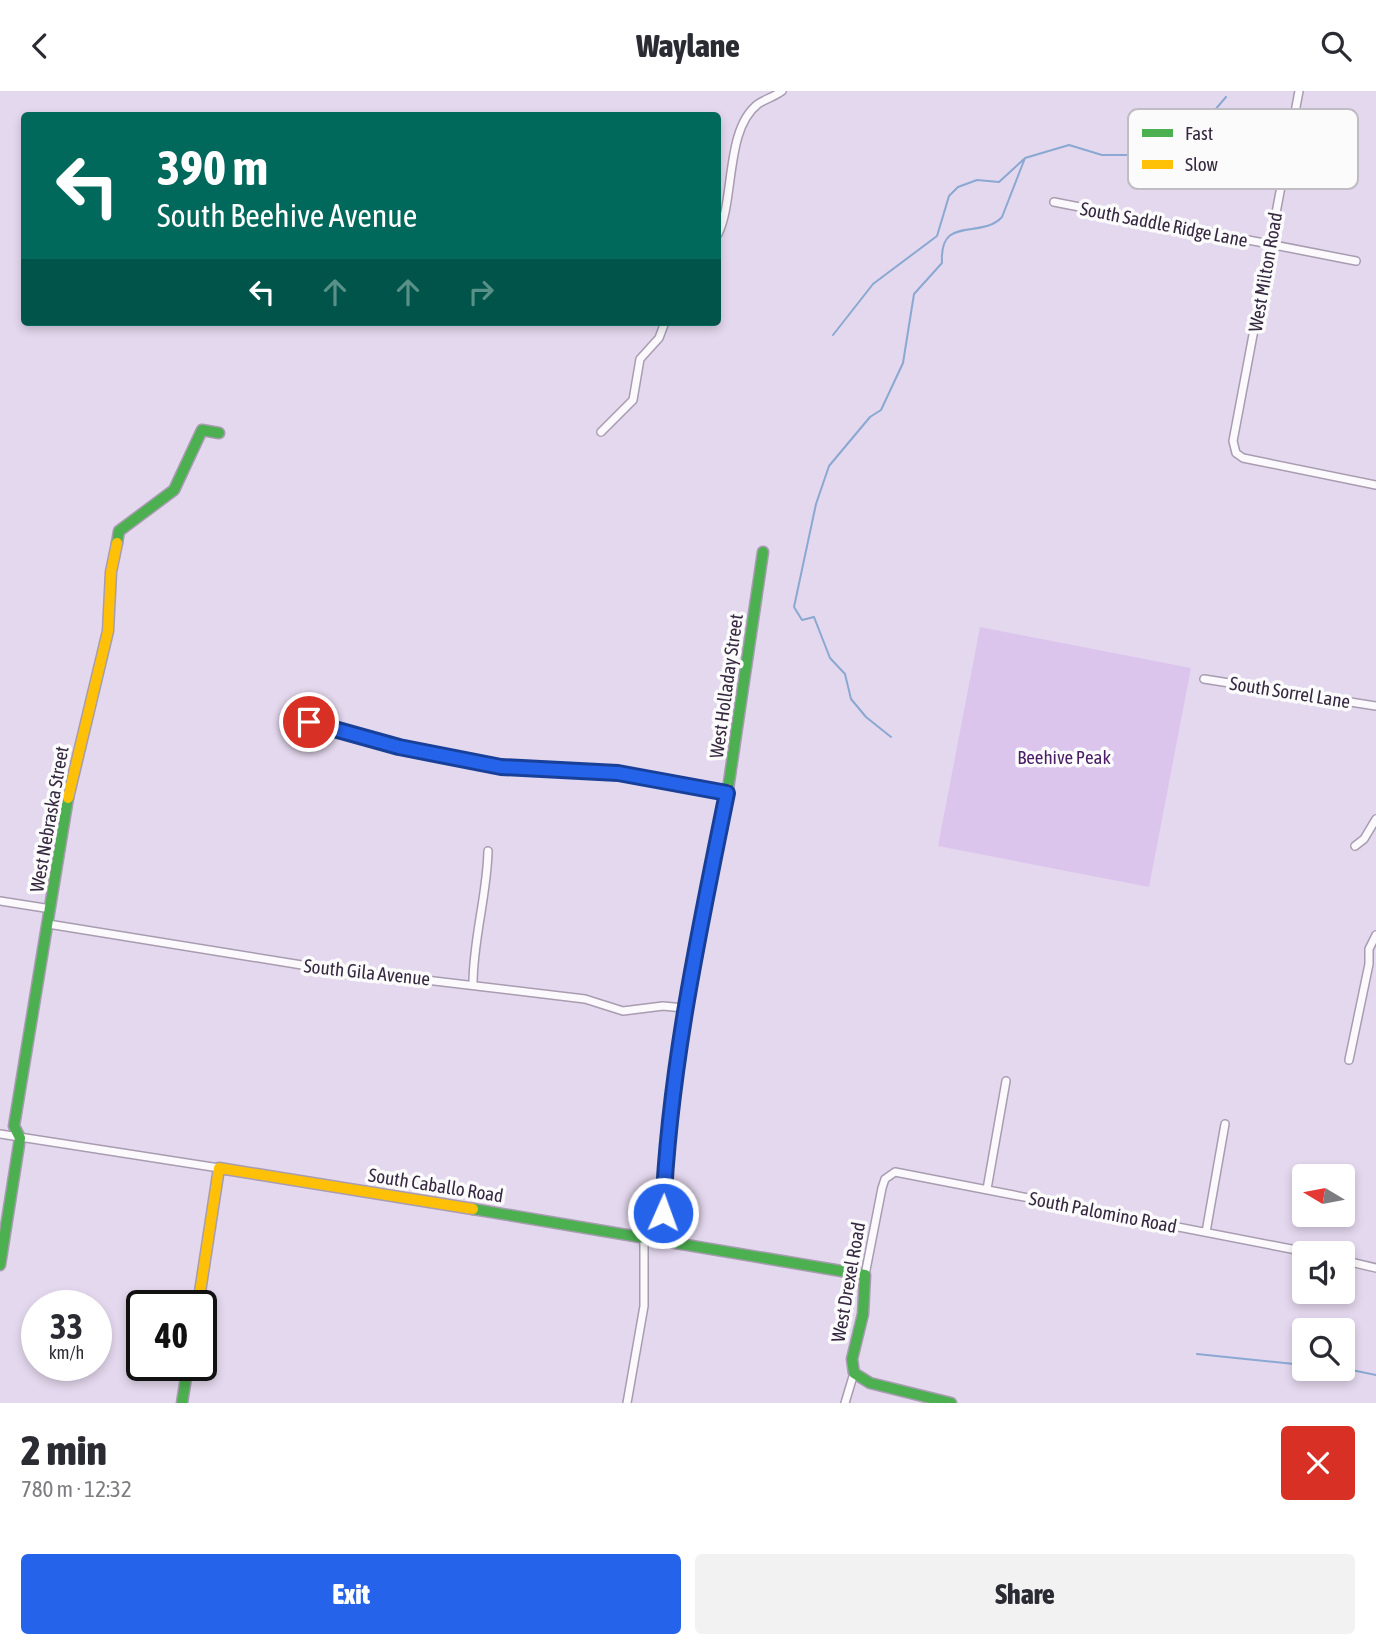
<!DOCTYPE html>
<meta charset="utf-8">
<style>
:root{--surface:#fff;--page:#f2f2f3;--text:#2b2b33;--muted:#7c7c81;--accent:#2563eb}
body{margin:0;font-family:"Asap Condensed",sans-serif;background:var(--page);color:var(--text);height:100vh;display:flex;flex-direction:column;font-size:26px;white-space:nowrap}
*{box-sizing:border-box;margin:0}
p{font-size:23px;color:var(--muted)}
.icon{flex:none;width:38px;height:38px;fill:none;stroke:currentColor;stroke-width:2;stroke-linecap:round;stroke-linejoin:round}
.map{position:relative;height:1312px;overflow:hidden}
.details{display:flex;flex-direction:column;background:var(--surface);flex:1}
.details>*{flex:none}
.hud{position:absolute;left:21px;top:21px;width:700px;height:214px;border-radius:7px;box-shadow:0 4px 10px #0003;background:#00695c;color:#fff;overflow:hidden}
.needle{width:46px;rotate:280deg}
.fabs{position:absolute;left:1292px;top:1073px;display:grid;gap:14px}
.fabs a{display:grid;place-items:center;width:63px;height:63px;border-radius:7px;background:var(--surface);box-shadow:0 4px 10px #0003;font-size:35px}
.speed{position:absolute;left:21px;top:1199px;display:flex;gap:14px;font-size:35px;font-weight:700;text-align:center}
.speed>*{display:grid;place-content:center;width:91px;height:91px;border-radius:50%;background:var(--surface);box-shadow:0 4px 10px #0003;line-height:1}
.speed small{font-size:18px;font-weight:400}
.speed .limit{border:4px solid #111;border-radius:10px;background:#fff;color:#111}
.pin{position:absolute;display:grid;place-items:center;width:60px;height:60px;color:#fff;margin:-30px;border:4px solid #fff;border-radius:50%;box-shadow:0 2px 7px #0007}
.me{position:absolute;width:77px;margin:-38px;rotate:2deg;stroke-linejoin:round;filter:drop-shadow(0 0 5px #0008)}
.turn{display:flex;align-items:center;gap:24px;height:147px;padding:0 21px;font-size:32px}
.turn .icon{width:91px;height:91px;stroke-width:2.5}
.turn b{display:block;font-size:49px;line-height:60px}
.lanes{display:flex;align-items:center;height:66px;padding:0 21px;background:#0003;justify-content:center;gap:35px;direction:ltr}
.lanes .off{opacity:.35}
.round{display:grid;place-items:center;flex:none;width:74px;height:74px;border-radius:7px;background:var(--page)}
.head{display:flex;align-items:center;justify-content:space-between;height:119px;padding:0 21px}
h1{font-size:42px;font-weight:800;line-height:52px}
.button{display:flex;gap:14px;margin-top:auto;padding:14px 21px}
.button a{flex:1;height:80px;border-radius:7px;background:var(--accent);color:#fff;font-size:28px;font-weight:800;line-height:80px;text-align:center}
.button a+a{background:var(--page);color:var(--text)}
header{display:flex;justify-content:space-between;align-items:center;height:91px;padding:0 21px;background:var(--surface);font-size:32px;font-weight:800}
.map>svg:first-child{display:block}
</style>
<header><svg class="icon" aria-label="back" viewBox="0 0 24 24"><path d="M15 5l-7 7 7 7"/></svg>Waylane<svg class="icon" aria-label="search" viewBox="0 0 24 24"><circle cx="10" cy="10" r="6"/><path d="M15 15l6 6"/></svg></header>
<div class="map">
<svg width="1376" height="1312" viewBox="0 0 1376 1312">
<rect width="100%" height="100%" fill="#e4d8ee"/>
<path fill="#dcc5ed" d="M 980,536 L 1191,577 L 1149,796 L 938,755 Z"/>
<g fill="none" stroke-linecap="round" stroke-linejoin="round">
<path stroke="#8aa8d1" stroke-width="2" d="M 833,244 L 873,193 L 937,145 L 949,105 L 958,96 L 977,89 L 999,91 L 1024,68
M 891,646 L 866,626 L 851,608 L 845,583 L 830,567 L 814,526 L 802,529 L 794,516 L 816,413 L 829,375 L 870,326 L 881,319 L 903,272 L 914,203 L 942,172 C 939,123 981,149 1002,126 L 1025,67 L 1069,54 L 1102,64 L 1158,64 L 1190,48 L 1226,6
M 1197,1263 L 1304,1274
M 1342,1277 L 1376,1284"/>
<defs>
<path id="street" d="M 1299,0 L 1233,350 L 1236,362 L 1243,367 L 1376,394
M 1054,111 L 1356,170
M 718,143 C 735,108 725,38 758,13 C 765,8 774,6 782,0
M 601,341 L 633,309 L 640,268 L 659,247 L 665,231
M 1204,588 L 1376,615
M 309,631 L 399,656 L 501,676 L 618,682 L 727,702
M 1355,755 L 1364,748 L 1376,728
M 0,810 L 51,818
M 48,833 L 308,875 L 585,908 L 623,920 L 663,915 L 684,917
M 473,893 C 473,848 487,805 488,760
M 1349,969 L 1369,873 L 1369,858 L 1376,844
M 0,1043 L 219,1077
M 987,1098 L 1006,990
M 1206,1141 L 1225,1033
M 1342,1169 L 1376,1177
M 865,1184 L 882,1097 L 885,1088 L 895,1081 L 1312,1162
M 627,1312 L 644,1215 L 644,1146
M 845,1312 L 854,1282"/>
<path id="fast" d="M 117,452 L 119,440 L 174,399 L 202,339 L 219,342
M 728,698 L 763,461
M 473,1118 L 865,1184 L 863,1223 L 852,1268 L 854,1282 L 870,1292 L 951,1312
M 0,1174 L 20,1047 L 14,1035 L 68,707
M 182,1312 L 188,1274"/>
<path id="slow" d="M 68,707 L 108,540 L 111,481 L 117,452
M 662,1149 L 667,1043 L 684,917 L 728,698
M 198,1214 L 219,1077 L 473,1118"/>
</defs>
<use href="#street" stroke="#a89cb1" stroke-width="10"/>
<use href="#fast" stroke="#a89cb1" stroke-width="13"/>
<use href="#slow" stroke="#a89cb1" stroke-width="13"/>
<use href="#street" stroke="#fbf9fc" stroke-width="7"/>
<use href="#fast" stroke="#4caf50" stroke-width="10"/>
<use href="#slow" stroke="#ffc107" stroke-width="10"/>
</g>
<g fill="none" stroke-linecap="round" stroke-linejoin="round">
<defs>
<path id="route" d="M 309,631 L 399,656 L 501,676 L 618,682 L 727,702 C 699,841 669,979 663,1122"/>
</defs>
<use href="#route" stroke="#184099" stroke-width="18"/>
<use href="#route" stroke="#2563eb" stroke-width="12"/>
</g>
<g text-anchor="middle" stroke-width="7" stroke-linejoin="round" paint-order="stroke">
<g font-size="19" fill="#362840" stroke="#fbfbfb">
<text transform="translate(1164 133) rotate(11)" y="7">South Saddle Ridge Lane</text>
<text transform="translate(1265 181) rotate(-80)" y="7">West Milton Road</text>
<text transform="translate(726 595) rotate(-82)" y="7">West Holladay Street</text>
<text transform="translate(1290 601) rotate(9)" y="7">South Sorrel Lane</text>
<text transform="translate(49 728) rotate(-80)" y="7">West Nebraska Street</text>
<text transform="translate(367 881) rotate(6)" y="7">South Gila Avenue</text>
<text transform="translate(436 1094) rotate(9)" y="7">South Caballo Road</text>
<text transform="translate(1103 1121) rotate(11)" y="7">South Palomino Road</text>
<text transform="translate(848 1191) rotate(-80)" y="7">West Drexel Road</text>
</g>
<g font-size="19" fill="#4a1f65" stroke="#fbfbfb">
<text x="1064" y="673">Beehive Peak</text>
</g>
</g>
<rect x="1128" y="18" width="230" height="80" rx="10" fill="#fbfbfb" stroke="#c0bcc3" stroke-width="2"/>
<rect x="1142" y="38" width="31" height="8" fill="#4caf50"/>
<rect x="1142" y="69" width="31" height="9" fill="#ffc107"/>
<g font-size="19" fill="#362840">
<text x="1185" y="49">Fast</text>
<text x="1185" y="80">Slow</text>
</g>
</svg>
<div class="fabs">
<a><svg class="needle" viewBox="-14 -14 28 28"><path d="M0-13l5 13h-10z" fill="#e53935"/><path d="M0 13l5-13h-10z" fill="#7c7c81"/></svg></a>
<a><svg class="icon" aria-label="sound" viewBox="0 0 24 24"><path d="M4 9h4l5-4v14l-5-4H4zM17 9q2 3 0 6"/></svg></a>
<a><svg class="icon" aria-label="search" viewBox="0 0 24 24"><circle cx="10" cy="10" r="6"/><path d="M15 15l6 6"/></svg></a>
</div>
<div class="speed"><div>33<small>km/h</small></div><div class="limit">40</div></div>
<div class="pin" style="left:309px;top:631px;background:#d93025"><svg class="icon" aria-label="arrive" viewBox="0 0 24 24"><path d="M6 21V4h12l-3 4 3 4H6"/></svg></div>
<svg class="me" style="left:663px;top:1122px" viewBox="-20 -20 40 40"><circle r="17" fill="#2563eb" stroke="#fff" stroke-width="3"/><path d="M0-11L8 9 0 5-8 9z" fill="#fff"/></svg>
<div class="hud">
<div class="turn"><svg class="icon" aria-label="left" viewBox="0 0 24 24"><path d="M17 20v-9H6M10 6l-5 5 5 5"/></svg><div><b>390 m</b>South Beehive Avenue</div></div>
<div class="lanes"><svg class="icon" aria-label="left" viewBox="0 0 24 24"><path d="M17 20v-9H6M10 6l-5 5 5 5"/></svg><svg class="icon off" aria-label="ahead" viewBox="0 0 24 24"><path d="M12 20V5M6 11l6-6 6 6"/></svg><svg class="icon off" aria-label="ahead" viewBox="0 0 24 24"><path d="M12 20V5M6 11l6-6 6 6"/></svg><svg class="icon off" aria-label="right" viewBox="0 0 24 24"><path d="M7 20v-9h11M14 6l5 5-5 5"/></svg></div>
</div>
</div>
<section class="details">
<div class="head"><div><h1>2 min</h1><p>780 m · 12:32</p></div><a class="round" style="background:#d93025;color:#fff"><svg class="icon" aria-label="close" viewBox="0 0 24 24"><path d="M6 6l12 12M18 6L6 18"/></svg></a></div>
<div class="button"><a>Exit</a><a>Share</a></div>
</section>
